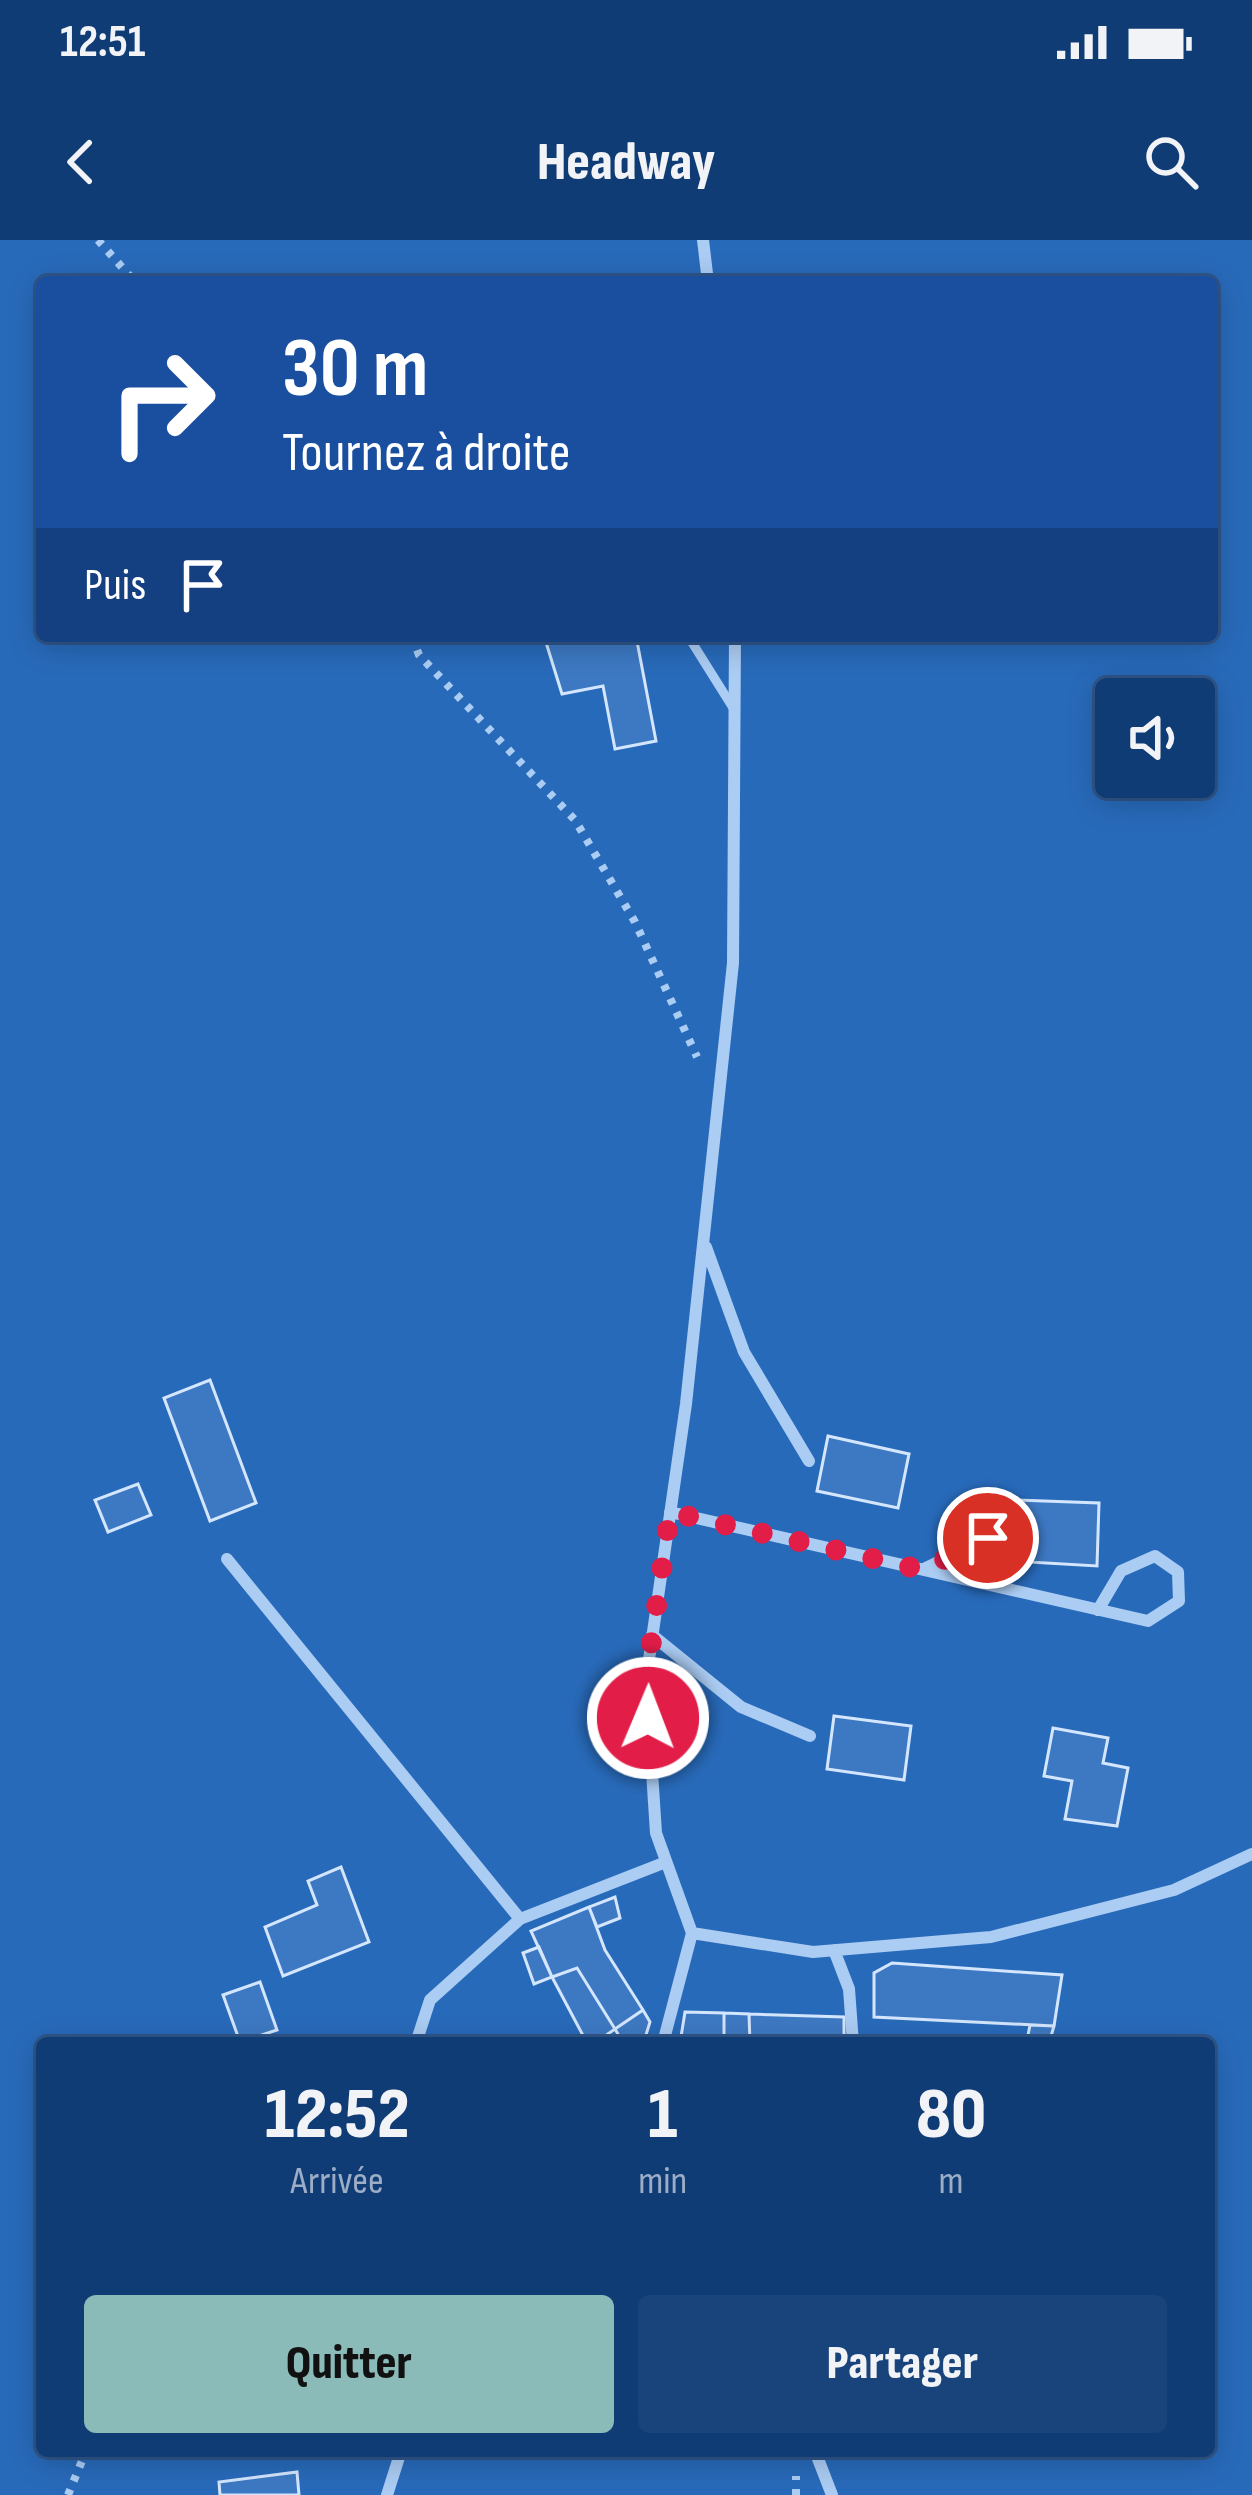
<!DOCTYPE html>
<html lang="fr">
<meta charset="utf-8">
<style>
:root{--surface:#103c76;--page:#19437b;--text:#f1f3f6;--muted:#9cadc5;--line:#305688;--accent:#8bbbb9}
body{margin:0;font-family:"Sofia Sans Condensed",sans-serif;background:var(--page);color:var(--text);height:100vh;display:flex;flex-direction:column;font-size:45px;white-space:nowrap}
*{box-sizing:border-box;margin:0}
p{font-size:39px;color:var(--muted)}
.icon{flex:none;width:66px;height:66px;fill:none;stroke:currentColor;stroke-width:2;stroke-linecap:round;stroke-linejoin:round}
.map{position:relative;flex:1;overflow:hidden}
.side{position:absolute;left:36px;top:1797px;width:1179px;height:420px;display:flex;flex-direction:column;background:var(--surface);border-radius:12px;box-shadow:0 6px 30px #0003,0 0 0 3px var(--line)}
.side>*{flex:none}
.guide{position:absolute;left:36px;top:36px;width:1182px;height:366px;border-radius:12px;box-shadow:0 6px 30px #0003,0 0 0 3px var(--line);background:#1a4fa0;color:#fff;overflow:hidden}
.fabs{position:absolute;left:1095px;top:438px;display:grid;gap:24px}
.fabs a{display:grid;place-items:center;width:120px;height:120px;border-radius:12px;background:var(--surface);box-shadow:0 6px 30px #0003,0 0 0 3px var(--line);font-size:60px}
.pin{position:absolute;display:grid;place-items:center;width:102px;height:102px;color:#fff;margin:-51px;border:6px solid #fff;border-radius:50%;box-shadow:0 3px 12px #0007}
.me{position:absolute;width:132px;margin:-66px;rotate:1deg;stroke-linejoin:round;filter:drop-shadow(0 0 9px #0008)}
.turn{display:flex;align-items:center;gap:42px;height:252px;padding:0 48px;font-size:54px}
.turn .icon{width:156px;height:156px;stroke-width:2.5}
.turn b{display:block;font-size:84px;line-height:102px}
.then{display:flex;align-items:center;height:114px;padding:0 48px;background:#0003;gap:24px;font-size:45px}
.eta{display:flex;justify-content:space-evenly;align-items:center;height:204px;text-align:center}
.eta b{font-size:72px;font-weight:800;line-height:84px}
.primary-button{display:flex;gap:24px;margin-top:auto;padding:24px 48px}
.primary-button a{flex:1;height:138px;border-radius:12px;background:var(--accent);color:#111;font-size:48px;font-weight:800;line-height:138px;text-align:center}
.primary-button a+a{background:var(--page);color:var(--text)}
.status{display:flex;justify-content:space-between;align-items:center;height:84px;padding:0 60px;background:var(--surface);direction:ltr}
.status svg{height:33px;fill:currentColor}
header{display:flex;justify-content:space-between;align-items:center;height:156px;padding:0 48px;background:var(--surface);font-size:54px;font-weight:800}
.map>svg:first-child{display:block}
</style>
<div class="status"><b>12:51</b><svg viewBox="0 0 49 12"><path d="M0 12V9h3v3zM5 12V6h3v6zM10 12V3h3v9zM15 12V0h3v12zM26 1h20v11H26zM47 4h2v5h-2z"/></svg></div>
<header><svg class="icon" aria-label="back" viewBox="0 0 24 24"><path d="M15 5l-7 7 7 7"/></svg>Headway<svg class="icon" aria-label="search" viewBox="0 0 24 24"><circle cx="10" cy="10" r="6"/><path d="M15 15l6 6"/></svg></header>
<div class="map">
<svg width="1252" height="2255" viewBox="0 0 1252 2255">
<rect width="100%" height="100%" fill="#15509d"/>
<path fill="#286aba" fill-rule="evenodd" d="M 0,0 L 1252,0 L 1252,2255 L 0,2255 ZM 42,42 L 1212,42 L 1212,396 L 42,396 ZM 1116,459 L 1194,459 L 1194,537 L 1116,537 ZM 42,1803 L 1209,1803 L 1209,2211 L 42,2211 Z"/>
<path fill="#3d79c3" stroke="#d3e6fd" stroke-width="3" d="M 544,396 L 636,396 L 656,501 L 615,509 L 603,446 L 562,454 Z
M 210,1140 L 256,1263 L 210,1281 L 164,1158 Z
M 828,1196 L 909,1214 L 898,1268 L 817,1251 Z
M 138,1244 L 151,1275 L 108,1292 L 95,1260 Z
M 1014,1260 L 1099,1263 L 1097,1326 L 1012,1321 Z
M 834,1476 L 911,1486 L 904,1540 L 827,1529 Z
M 1053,1488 L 1108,1498 L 1103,1523 L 1128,1528 L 1117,1586 L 1065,1579 L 1072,1541 L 1044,1536 Z
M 341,1627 L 369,1702 L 283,1736 L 265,1687 L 317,1665 L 308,1641 Z
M 615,1657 L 620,1678 L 597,1687 L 589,1667 Z
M 589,1667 L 605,1710 L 643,1770 L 615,1789 L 577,1728 L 552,1737 L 531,1691 Z
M 539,1707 L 552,1737 L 534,1744 L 523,1713 Z
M 892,1723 L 1062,1735 L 1054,1786 L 874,1777 L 874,1733 Z
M 577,1728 L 615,1789 L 595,1803 L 587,1803 L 552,1737 Z
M 260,1742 L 277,1790 L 240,1802 L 223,1755 Z
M 643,1770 L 650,1782 L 645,1798 L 623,1803 L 615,1789 Z
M 685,1772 L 724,1773 L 724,1803 L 680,1803 Z
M 724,1773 L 749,1774 L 750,1803 L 724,1803 Z
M 749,1774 L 844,1777 L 844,1803 L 750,1803 Z
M 1030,1785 L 1054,1786 L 1049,1803 L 1027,1800 Z
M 297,2232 L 299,2255 L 220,2255 L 219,2242 Z"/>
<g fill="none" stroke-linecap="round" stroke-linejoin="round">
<path stroke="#abccf3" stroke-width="8" stroke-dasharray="6 9" stroke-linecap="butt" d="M 98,0 L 135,42
M 412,396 L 419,415 L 575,580 L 635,682 L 697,817
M 68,2255 L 86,2211
M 796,2255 L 796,2236"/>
<path stroke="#abccf3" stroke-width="9" d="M 688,396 L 735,471"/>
<path stroke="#abccf3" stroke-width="12" d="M 703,0 L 708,42
M 735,396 L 733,723 L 686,1164 L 646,1440 L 656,1593 L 692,1693 L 813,1712 L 991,1697 L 1174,1650 L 1252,1614
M 706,1007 L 744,1112 L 809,1221
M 670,1272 L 1148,1381 L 1179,1361 L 1178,1332 L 1155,1316 L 1121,1331 L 1098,1370
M 227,1319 L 520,1679
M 924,1329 L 988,1298
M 652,1395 L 741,1467 L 810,1496
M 834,1710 L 849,1749 L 853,1803
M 416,1803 L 430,1760 L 520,1679 L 666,1622
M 663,1803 L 692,1693
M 815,2211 L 832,2255
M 387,2255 L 401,2211"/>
</g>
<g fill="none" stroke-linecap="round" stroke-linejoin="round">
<path stroke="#e11d48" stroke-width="21" stroke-dasharray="0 37.8" d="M 648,1478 L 646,1440 L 670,1272 L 923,1330 L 988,1298"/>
</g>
</svg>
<div class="fabs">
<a><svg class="icon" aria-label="sound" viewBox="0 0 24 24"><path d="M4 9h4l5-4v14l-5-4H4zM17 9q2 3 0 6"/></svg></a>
</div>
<div class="pin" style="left:988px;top:1298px;background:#d93025"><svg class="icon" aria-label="arrive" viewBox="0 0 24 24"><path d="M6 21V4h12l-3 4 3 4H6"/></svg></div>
<svg class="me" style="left:648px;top:1478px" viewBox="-20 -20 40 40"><circle r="17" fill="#e11d48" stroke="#fff" stroke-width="3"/><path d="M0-11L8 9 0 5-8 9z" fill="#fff"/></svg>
<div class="guide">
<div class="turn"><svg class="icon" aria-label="right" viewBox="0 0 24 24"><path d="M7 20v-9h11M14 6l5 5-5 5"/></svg><div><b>30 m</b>Tournez à droite</div></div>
<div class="then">Puis<svg class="icon" aria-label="arrive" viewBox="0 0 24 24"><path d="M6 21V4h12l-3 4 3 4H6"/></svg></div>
</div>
<section class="side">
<div class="eta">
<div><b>12:52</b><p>Arrivée</p></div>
<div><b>1</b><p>min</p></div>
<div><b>80</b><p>m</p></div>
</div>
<div class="primary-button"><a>Quitter</a><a>Partager</a></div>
</section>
</div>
